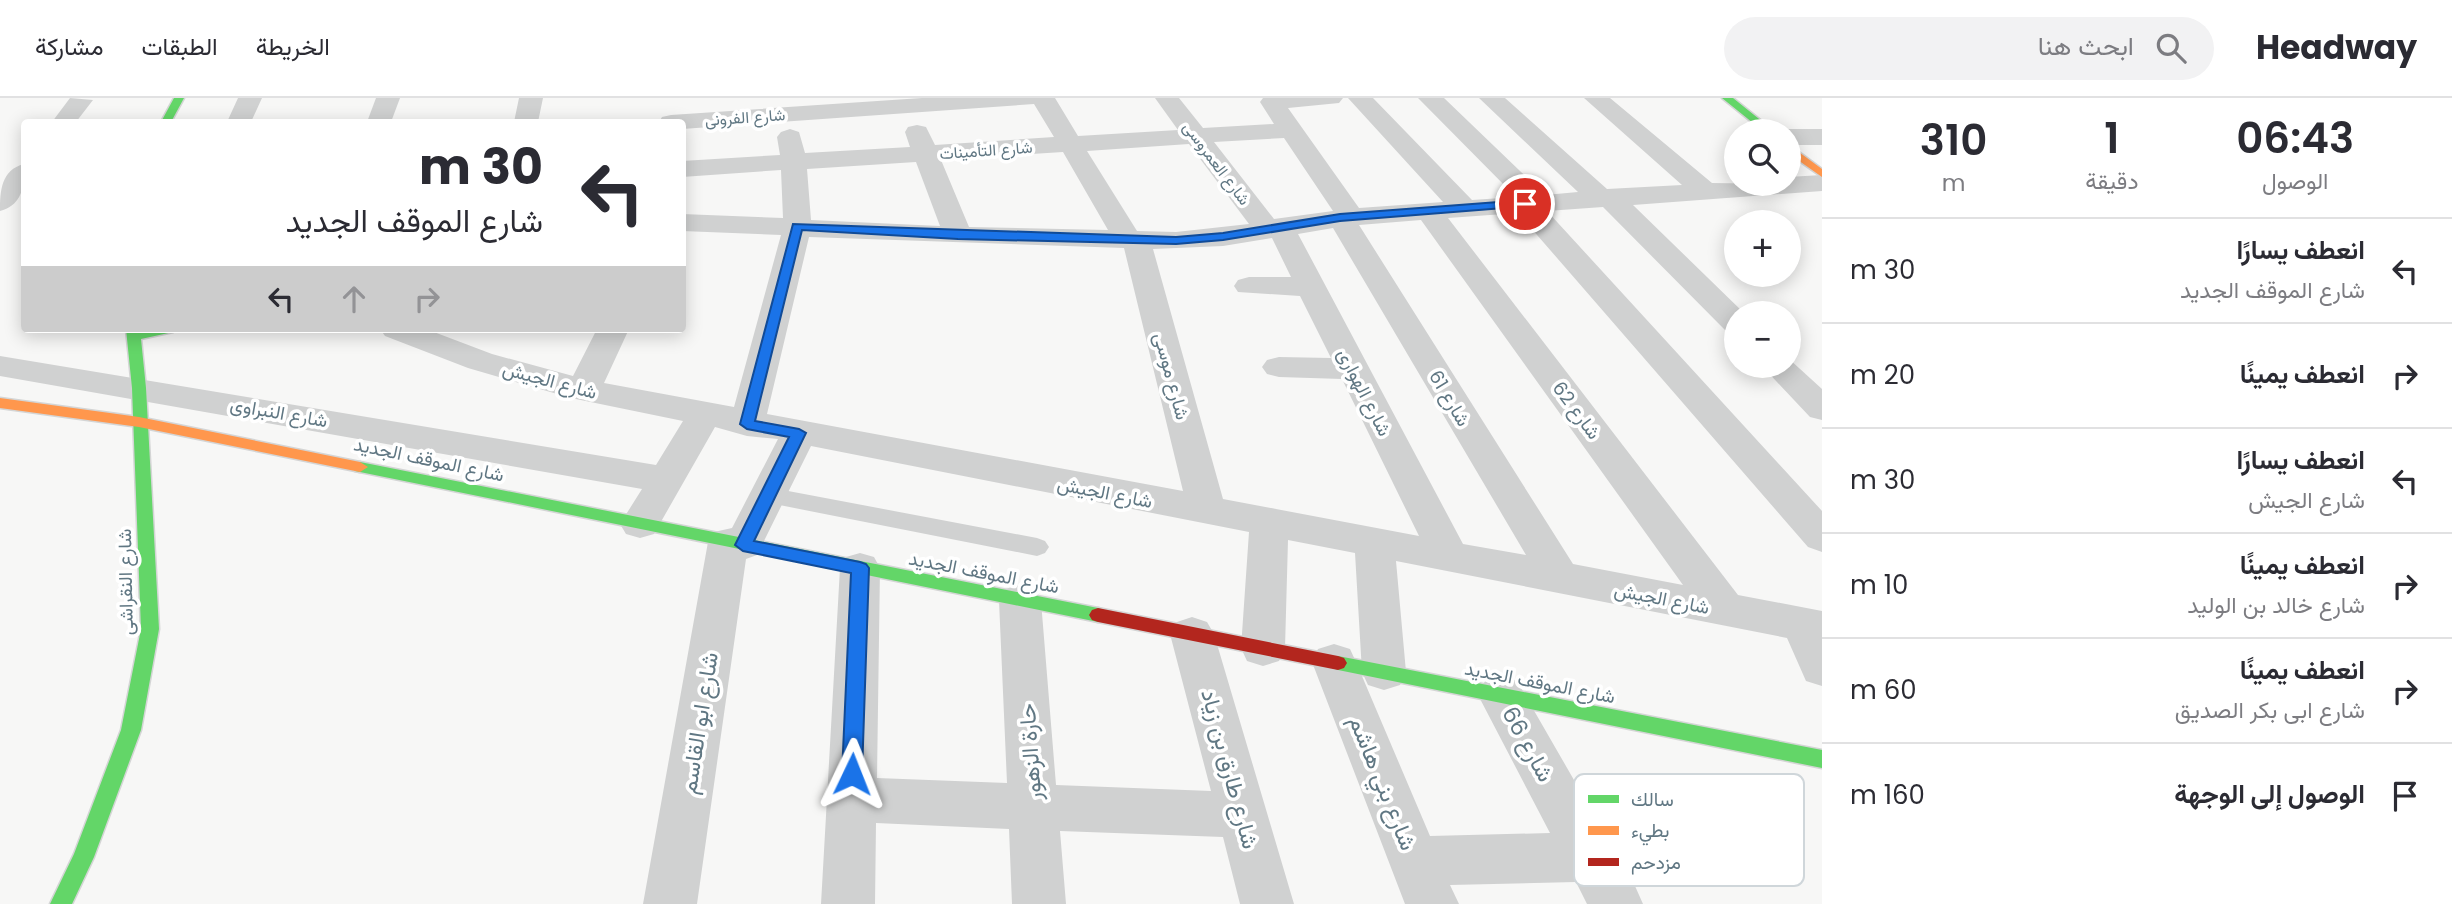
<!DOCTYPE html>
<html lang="ar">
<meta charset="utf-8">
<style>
:root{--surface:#fff;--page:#f2f2f3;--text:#2b2b33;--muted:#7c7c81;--line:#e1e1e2}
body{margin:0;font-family:Poppins,Vazirmatn,sans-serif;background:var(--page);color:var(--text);direction:rtl;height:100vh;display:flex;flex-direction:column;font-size:26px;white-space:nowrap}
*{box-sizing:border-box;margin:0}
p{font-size:23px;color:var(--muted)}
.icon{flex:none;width:38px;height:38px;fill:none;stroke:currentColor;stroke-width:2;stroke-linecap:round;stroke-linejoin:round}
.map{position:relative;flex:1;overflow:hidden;direction:ltr}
.details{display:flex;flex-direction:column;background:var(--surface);width:630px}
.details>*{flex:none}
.hud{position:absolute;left:21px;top:21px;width:665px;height:214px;border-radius:7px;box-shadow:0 4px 18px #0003;direction:rtl;background:#fff;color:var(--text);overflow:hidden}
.tools{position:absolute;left:1724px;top:21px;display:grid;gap:14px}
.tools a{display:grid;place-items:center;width:77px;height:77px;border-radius:50%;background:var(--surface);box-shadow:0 4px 18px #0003;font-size:35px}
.pin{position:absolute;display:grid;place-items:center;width:60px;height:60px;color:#fff;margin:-30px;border:4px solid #fff;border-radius:50%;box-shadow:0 2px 7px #0007}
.me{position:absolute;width:77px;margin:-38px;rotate:2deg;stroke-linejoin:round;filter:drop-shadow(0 0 5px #0008)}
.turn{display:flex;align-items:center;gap:24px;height:147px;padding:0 28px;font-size:32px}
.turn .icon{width:91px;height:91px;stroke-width:2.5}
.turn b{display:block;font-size:49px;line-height:60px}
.lanes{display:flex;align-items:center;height:66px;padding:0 28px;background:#0003;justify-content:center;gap:35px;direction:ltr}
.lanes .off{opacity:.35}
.eta{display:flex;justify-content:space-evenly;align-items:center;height:119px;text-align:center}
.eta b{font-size:42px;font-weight:600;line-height:49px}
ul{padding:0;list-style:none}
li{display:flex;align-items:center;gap:21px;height:105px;padding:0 28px;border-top:2px solid var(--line)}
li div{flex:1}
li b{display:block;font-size:26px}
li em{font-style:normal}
header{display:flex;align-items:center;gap:42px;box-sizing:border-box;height:98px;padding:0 35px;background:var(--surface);border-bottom:2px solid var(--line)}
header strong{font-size:33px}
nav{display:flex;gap:38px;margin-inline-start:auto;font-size:24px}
.search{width:490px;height:63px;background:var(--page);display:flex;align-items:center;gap:18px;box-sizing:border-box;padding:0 24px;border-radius:38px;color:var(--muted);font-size:26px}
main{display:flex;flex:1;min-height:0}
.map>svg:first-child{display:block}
</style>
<header>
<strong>Headway</strong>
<div class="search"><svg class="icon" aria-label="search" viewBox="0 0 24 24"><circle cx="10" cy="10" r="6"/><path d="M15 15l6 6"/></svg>ابحث هنا</div>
<nav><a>الخريطة</a><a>الطبقات</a><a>مشاركة</a></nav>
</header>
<main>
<section class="details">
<div class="eta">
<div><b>06:43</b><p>الوصول</p></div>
<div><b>1</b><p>دقيقة</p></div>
<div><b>310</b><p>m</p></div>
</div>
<ul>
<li><svg class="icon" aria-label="left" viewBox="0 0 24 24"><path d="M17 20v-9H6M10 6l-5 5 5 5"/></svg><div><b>انعطف يسارًا</b><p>شارع الموقف الجديد</p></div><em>30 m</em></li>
<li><svg class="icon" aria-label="right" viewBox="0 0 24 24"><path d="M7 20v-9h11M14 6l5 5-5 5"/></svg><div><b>انعطف يمينًا</b></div><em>20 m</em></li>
<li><svg class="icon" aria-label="left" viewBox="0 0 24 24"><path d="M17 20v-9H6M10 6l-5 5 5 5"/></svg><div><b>انعطف يسارًا</b><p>شارع الجيش</p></div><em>30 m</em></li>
<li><svg class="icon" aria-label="right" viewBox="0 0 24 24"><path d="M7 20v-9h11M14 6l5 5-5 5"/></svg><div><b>انعطف يمينًا</b><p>شارع خالد بن الوليد</p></div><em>10 m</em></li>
<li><svg class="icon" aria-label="right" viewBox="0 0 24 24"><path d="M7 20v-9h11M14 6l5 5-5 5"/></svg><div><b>انعطف يمينًا</b><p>شارع ابى بكر الصديق</p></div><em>60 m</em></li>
<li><svg class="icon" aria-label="arrive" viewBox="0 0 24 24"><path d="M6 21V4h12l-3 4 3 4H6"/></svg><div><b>الوصول إلى الوجهة</b></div><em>160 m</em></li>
</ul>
</section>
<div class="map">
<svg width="1822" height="806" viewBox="0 0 1822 806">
<rect width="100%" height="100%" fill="#f7f7f6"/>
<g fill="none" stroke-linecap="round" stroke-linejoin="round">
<defs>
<path id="fast" d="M 174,0 L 184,0 L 171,24 L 161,24 Z
M 1722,0 L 1733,0 L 1774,33 L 1763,33 Z
M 126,231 L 175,231 L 173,234 L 141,241 L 146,290 L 159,531 L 141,632 L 94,759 L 72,806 L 50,806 L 74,756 L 121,632 L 141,531 L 132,290 Z
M 360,364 L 1098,510 L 1104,512 L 1107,517 L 1104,522 L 1098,524 L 355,373 L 352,369 L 355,365 Z
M 1338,558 L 1822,652 L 1822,670 L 1338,572 L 1332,570 L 1329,565 L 1332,560 Z"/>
<path id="slow" d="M 1788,46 L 1822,71 L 1822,79 L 1788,55 Z
M 0,300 L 139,319 L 360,364 L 368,369 L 360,374 L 139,329 L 0,310 Z"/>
<path id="jam" d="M 1098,510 L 1338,558 L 1344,560 L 1347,565 L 1344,570 L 1338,572 L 1098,524 L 1092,522 L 1089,517 L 1092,512 Z"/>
</defs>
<use href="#fast" stroke="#d4d5d5" stroke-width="3"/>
<use href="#slow" stroke="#d4d5d5" stroke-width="3"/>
<use href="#jam" stroke="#d4d5d5" stroke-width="3"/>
<path fill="#d0d1d1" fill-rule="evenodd" d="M 767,389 L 1037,440 L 1045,443 L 1049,449 L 1045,455 L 1037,458 L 759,403 L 756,397 L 759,391 Z"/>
<path fill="#d0d1d1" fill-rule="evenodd" d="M 70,0 L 93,2 L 76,24 L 52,24 Z
M 238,0 L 262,0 L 251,24 L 227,24 Z
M 376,0 L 400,0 L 391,24 L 367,24 Z
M 519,0 L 543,0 L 538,24 L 514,24 Z
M 922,0 L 1055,0 L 1078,38 L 1178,32 L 1155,0 L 1179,0 L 1203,30 L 1274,26 L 1260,4 L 1263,0 L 1343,0 L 1339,5 L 1288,10 L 1359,110 L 1443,104 L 1348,0 L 1373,0 L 1472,102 L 1516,99 L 1418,0 L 1444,0 L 1545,97 L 1578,94 L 1479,0 L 1505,0 L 1607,91 L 1682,87 L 1584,0 L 1610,0 L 1712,85 L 1788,86 L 1788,79 L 1822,77 L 1822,93 L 1633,107 L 1744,215 L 1736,215 L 1736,235 L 1725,232 L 1603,109 L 1547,113 L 1822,413 L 1822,454 L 1808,449 L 1518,115 L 1448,120 L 1738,497 L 1822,513 L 1822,588 L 1806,583 L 1787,540 L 1396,463 L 1406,574 L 1400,587 L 1384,592 L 1368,587 L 1362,574 L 1355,455 L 1288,442 L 1285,550 L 1279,563 L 1263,568 L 1247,563 L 1241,550 L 1249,434 L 811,348 L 757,457 L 746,461 L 697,806 L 643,806 L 708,444 L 714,434 L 732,430 L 778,341 L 747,338 L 715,329 L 654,436 L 640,440 L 626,436 L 620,426 L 642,391 L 0,278 L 0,258 L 656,367 L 683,323 L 571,300 L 468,270 L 385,238 L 380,231 L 426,231 L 492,256 L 573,278 L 597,231 L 629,231 L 604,285 L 734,309 L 781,137 L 682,133 L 682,116 L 783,120 L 781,72 L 682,79 L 682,63 L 780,57 L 777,39 L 781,34 L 790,31 L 799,34 L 805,55 L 910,49 L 905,34 L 908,29 L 917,27 L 926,29 L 935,47 L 1054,39 L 1034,6 L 682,31 L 682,24 L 659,24 L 662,19 L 671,17 ZM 1284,40 L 1333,113 L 1274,121 L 1214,44 ZM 1189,46 L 1249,126 L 1176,134 L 1137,133 L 1087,53 ZM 1063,54 L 1108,132 L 969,129 L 941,62 ZM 916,64 L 940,128 L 811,122 L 807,71 ZM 1421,122 L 1683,487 L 1573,466 L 1359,127 ZM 1333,130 L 1526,457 L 1463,446 L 1298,136 ZM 809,139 L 1124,150 L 1183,393 L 767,316 ZM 1272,140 L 1291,179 L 1249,179 L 1238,182 L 1234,188 L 1238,194 L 1300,198 L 1331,260 L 1279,259 L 1267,262 L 1262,269 L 1267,276 L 1279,279 L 1342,281 L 1419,438 L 1223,401 L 1153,151 L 1223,148 Z
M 1788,31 L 1822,31 L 1822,47 L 1788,47 L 1788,33 L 1781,33 Z
M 24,66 C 26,86 22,108 0,113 C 0,93 1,72 24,66 Z
M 1788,260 L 1822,291 L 1822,322 L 1810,319 L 1762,268 L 1788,268 Z
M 860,455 L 874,459 L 880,470 L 877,680 L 1007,685 L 999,503 L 1005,491 L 1020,487 L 1035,491 L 1041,503 L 1056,687 L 1211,693 L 1170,536 L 1177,524 L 1192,519 L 1207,524 L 1214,536 L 1294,806 L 1240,806 L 1223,739 L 1060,733 L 1066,806 L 1012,806 L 1009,731 L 876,725 L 875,806 L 821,806 L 840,470 L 846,459 Z
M 1334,546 L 1350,551 L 1356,564 L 1430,738 L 1550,735 L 1478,597 L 1485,583 L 1501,578 L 1517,583 L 1635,788 L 1643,806 L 1587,806 L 1576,784 L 1450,787 L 1459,806 L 1405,806 L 1312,564 L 1318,551 Z"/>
<use href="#fast" fill="#63d668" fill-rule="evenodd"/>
<use href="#slow" fill="#ff974d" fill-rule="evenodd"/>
<use href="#jam" fill="#b3261e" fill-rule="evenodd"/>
</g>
<path fill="#1a73e8" stroke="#114b97" stroke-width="2" d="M 1525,102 L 1530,103 L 1530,108 L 1340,123 L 1223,142 L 1176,146 L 958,141 L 802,132 L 755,323 L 799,331 L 806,335 L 754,443 L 860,464 L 866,466 L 869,470 L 862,676 L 860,683 L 852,685 L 845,683 L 842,676 L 851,475 L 743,453 L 735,447 L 789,339 L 747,331 L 740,326 L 793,126 L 1176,139 L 1223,135 L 1340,116 Z"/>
<g text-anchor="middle" stroke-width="7" stroke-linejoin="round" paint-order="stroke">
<g font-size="16" fill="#607783" stroke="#fff">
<text transform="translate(745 19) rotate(-4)" y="6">شارع الفرونى</text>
<text transform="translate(986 52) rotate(-4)" y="6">شارع التأمينات</text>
<text transform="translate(1217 65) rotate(53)" y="6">شارع العمروسى</text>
</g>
<g font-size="19" fill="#607783" stroke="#fff">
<text transform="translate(1172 278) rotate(75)" y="7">شارع موسى</text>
<text transform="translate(550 282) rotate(15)" y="7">شارع الجيش</text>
<text transform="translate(1365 294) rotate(63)" y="7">شارع الهوارى</text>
<text transform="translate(1450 300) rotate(59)" y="7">شارع 61</text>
<text transform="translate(1577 312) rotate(53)" y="7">شارع 62</text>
<text transform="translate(279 314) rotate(10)" y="7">شارع النبراوى</text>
<text transform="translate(429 361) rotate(12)" y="7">شارع الموقف الجديد</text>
<text transform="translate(1105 394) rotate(11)" y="7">شارع الجيش</text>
<text transform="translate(984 474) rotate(11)" y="7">شارع الموقف الجديد</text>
<text transform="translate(125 484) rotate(-91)" y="7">شارع النقراشى</text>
<text transform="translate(1662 500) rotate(11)" y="7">شارع الجيش</text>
<text transform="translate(1540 584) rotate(11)" y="7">شارع الموقف الجديد</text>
</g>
<g font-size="23" fill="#607783" stroke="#fff">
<text transform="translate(699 625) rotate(-81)" y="8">شارع ابو القاسم</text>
<text transform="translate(1528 646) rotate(61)" y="8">شارع 66</text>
<text transform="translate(1030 654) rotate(-94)" y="8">حارة الزهور</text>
<text transform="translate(1230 671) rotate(75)" y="8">شارع طارق بن زياد</text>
<text transform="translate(1383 685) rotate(68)" y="8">شارع بني هاشم</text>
</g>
</g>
<rect x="1574" y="676" width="230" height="112" rx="10" fill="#fff" stroke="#cfd6da" stroke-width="2"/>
<rect x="1588" y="697" width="31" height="8" fill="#63d668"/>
<rect x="1588" y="728" width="31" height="9" fill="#ff974d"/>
<rect x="1588" y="760" width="31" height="8" fill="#b3261e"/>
<g font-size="19" fill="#607783">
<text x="1631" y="708">سالك</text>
<text x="1631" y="739">بطيء</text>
<text x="1631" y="771">مزدحم</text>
</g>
</svg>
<div class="tools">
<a><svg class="icon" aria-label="search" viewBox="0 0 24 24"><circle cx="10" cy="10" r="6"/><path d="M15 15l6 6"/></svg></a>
<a>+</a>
<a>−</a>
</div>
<div class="pin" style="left:1525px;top:106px;background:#d93025"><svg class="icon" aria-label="arrive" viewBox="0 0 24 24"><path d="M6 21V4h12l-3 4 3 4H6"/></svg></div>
<svg class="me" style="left:852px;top:676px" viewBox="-20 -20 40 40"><path d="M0-17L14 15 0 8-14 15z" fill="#1a73e8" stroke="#fff" stroke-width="4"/></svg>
<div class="hud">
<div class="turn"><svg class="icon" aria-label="left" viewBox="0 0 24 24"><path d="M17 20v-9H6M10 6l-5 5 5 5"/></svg><div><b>30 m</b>شارع الموقف الجديد</div></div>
<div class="lanes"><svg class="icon" aria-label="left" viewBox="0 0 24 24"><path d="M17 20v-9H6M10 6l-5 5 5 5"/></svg><svg class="icon off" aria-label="ahead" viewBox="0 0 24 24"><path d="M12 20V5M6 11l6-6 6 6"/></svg><svg class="icon off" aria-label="right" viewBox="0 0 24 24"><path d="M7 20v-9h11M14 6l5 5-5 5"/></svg></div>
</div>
</div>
</main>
